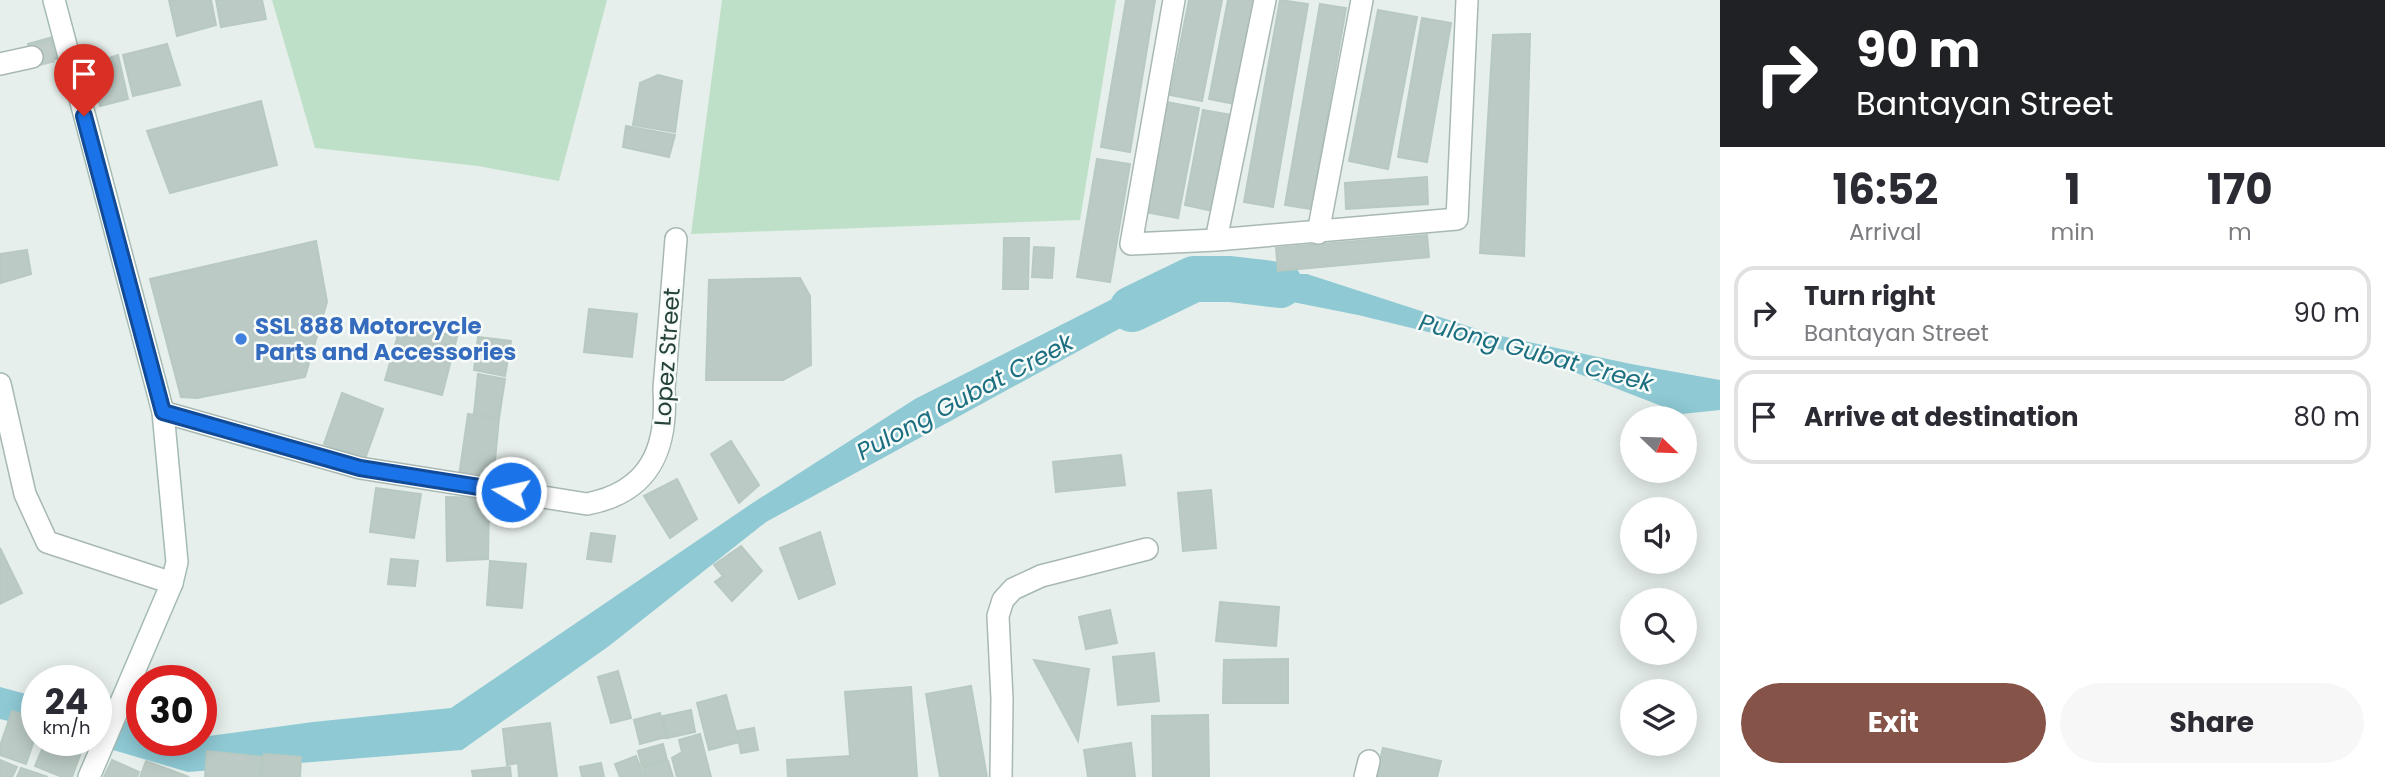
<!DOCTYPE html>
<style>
:root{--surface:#fff;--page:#f7f7f7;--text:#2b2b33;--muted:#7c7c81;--line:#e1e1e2;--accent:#855347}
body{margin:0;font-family:Poppins,sans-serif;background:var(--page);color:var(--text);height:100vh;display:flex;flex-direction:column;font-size:26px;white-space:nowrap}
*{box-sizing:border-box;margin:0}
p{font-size:23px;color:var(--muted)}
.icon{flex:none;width:38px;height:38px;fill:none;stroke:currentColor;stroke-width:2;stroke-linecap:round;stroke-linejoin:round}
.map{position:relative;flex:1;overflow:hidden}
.drawer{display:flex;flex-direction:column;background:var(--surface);width:665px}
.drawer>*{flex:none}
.guide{background:#202124;color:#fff;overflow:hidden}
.needle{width:46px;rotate:113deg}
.controls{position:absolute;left:1620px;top:406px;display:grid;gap:14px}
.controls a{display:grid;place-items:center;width:77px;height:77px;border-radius:50%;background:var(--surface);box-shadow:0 4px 18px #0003;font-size:35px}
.speed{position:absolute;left:21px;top:665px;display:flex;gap:14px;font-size:35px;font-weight:700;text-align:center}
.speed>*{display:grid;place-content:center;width:91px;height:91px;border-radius:50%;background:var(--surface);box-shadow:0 4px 18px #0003;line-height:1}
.speed small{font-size:18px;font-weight:400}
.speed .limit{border:10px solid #d22;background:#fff;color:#111}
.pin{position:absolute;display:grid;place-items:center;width:60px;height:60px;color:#fff;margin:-72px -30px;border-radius:50% 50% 50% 0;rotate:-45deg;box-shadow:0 0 7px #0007}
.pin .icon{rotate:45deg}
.me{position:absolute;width:77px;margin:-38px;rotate:279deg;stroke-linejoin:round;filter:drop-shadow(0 0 5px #0008)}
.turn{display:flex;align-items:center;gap:24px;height:147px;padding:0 21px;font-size:32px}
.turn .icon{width:91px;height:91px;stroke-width:2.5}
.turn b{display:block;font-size:49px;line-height:60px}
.eta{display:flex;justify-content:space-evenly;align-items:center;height:119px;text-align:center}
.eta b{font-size:42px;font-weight:700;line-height:49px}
.primary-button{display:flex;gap:14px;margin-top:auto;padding:14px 21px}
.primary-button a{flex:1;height:80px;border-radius:42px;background:var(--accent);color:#fff;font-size:28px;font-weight:700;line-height:80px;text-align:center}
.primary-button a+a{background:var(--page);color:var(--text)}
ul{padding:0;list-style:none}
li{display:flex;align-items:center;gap:21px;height:94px;margin:0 14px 10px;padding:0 7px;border:4px solid var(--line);border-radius:21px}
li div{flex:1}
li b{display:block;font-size:26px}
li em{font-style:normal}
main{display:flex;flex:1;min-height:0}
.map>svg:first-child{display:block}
</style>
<main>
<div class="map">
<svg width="1720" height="777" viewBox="0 0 1720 777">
<rect width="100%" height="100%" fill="#e6efeb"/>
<path fill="#bfe0c8" d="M 272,0 L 607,0 L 559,181 L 478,166 L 315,148 Z
M 722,0 L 1116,0 L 1080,220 L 691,234 Z"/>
<path fill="#8ec9d4" d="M 1271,274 L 1307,274 L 1492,334 L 1631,364 L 1720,380 L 1720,410 L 1682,414 L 1543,360 L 1358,315 L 1201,284 L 766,522 L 609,646 L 462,750 L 188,772 L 79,740 L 96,740 L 96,713 L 142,725 L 142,740 L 201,740 L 201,737 L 313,722 L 451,708 L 754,502 L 915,399 L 1138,286 Z
M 0,687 L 37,697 L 37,728 L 0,719 Z"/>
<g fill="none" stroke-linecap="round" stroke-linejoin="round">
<path stroke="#8ec9d4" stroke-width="46" d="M 1132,309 L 1194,279 L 1230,279 L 1280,285"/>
</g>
<path fill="#bbcac4" stroke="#b8c9c2" stroke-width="2" d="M 169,0 L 211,0 L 216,25 L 177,36 Z
M 216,0 L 262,0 L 266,19 L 221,27 Z
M 1126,0 L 1155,0 L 1130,152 L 1101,147 Z
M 1189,0 L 1222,0 L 1202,101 L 1170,95 Z
M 1228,0 L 1258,0 L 1235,104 L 1209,99 Z
M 1280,0 L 1308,4 L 1273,207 L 1244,202 Z
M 1320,4 L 1346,8 L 1311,209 L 1285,205 Z
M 1378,10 L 1417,17 L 1388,169 L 1349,161 Z
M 1422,18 L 1451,23 L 1427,162 L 1398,157 Z
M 1530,34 L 1524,256 L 1480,253 L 1493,35 Z
M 53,37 L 59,58 L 34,65 L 28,44 Z
M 167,44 L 180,85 L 133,96 L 123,55 Z
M 118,55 L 128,99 L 100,106 L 88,65 Z
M 658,75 L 682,81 L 675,132 L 633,125 L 640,83 Z
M 261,101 L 277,165 L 170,193 L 147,131 Z
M 1166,102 L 1199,108 L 1178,218 L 1145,212 Z
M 1203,110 L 1232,115 L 1213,211 L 1185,205 Z
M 626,126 L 675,135 L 669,157 L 623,147 Z
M 1097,159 L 1130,164 L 1110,282 L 1077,277 Z
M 1427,177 L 1428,204 L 1346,209 L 1345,183 Z
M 1427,235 L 1429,257 L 1278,271 L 1276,248 Z
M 1004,238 L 1029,238 L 1028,289 L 1003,289 Z
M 316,241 L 327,302 L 305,377 L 197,398 L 181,397 L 150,279 Z
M 1034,247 L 1054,248 L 1052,278 L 1032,277 Z
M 27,250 L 31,274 L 1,283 L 0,254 Z
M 800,278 L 810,296 L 811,365 L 783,380 L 706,380 L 709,280 Z
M 589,309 L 637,314 L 632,357 L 584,352 Z
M 402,321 L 457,337 L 442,395 L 385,380 Z
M 478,337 L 511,341 L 505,376 L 474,370 Z
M 478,374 L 505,379 L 499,418 L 474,414 Z
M 342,393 L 383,409 L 365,459 L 324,444 Z
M 468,414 L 499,418 L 493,481 L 459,476 Z
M 731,441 L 759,485 L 739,503 L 711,454 Z
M 1121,455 L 1125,485 L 1056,492 L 1053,462 Z
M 677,479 L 697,519 L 670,538 L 644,496 Z
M 376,488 L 421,494 L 414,538 L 370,532 Z
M 1211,490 L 1216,548 L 1183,551 L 1178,493 Z
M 446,497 L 489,498 L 488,559 L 447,561 Z
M 820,532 L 835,584 L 799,599 L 780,548 Z
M 591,533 L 615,536 L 611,562 L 587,559 Z
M 741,546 L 762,571 L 732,601 L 715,582 L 723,576 L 714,565 Z
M 0,548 L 22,593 L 0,604 Z
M 391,559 L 418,561 L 415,586 L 388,584 Z
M 490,561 L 526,564 L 522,608 L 487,605 Z
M 1220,602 L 1279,607 L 1276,646 L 1216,641 Z
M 1110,610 L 1117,643 L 1086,649 L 1079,617 Z
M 1154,653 L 1159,701 L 1118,705 L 1113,657 Z
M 1288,659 L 1288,703 L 1223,703 L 1224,660 Z
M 1034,660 L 1089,669 L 1078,741 Z
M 618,671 L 631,718 L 611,723 L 598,677 Z
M 971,686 L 987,777 L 940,777 L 926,694 Z
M 911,687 L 917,777 L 788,777 L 787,760 L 850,756 L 845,692 Z
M 726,695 L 739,742 L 709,750 L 697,703 Z
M 691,710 L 695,732 L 667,738 L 663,716 Z
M 12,711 L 37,719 L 37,732 L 26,764 L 0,755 L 0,746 Z
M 660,713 L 666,737 L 640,744 L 634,720 Z
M 1208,715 L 1209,777 L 1153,777 L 1152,716 Z
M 550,723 L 557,777 L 519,777 L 518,763 L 507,765 L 503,729 Z
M 754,728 L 758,750 L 741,753 L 737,731 Z
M 700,734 L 711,777 L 677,777 L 672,758 L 682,752 L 679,740 Z
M 46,740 L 59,744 L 60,740 L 74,740 L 84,744 L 72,777 L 62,777 L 35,766 Z
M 1131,743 L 1135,777 L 1088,777 L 1084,750 Z
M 663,744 L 667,760 L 642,766 L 638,751 Z
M 1383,748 L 1441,761 L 1437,777 L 1376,777 Z
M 207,751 L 262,757 L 260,777 L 205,777 Z
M 264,754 L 301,757 L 300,777 L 262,777 Z
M 636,756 L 644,777 L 620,777 L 615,764 Z
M 0,760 L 17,767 L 12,777 L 0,777 Z
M 112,760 L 139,772 L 137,777 L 104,777 Z
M 146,761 L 189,777 L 140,777 Z
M 668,761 L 673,777 L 646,777 L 643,768 Z
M 601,763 L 604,777 L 582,777 L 580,767 Z
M 510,767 L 511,777 L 473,777 L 472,771 Z
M 21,768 L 48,777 L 17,777 Z"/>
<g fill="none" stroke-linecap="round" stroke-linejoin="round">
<path stroke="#bfccc8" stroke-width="21" stroke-dasharray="21 10" stroke-linecap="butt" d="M 32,57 L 57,51"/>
<defs>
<path id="minor" d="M 1174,0 L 1131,244 L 1216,240 L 1457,219 L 1467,0
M 0,64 L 32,57
M 1318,233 L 1362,0
M 1216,240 L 1265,0
M 0,384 L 25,494 L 47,542 L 172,583
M 163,412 L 360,468 L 587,504 C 650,492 668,449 664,389 L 676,239
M 1001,777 L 1002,699 L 998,616 L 1003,600 L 1013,589 L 1041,576 L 1147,549
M 1365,777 L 1369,761"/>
<path id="secondary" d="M 54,0 L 163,412 L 177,562 L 172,583 L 89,777"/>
</defs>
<use href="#minor" stroke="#a8b8b2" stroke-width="24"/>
<use href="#secondary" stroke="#a4bbb3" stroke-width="24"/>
<use href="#minor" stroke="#fff" stroke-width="21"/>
<use href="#secondary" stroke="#fff" stroke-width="21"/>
</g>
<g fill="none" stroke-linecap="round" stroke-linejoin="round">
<defs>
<path id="route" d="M 84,116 L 163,412 L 360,468 L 511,492"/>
</defs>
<use href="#route" stroke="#114b97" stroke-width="18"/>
<use href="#route" stroke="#1a73e8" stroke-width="12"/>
</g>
<circle fill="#3f7fe0" stroke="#f7fbf9" stroke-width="2.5" cx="241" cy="339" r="7"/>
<g text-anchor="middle" stroke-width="5" stroke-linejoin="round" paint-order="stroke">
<g font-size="23" font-weight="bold" fill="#366cbe" stroke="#f7fbf9" text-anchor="start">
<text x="255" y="334">SSL 888 Motorcycle<tspan x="255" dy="26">Parts and Accessories</tspan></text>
</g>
<g font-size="23" fill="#24423a" stroke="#f7fbf9">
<text transform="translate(667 357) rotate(-86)" y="8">Lopez Street</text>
</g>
<g font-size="24" font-style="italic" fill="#1c6f80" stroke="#f7fbf9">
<text transform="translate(1536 353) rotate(15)" y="8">Pulong Gubat Creek</text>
<text transform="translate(965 397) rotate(-28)" y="8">Pulong Gubat Creek</text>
</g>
</g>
</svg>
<div class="controls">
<a><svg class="needle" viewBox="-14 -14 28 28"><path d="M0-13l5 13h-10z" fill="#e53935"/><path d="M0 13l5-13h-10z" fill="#7c7c81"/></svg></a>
<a><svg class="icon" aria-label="sound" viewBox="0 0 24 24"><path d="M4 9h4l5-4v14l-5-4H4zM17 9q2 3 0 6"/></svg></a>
<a><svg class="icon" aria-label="search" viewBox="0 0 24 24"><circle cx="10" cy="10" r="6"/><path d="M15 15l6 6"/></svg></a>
<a><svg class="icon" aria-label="layers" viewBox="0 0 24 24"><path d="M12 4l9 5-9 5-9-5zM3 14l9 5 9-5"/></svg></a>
</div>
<div class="speed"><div>24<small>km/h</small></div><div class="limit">30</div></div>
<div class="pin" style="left:84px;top:116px;background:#d93025"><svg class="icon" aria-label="arrive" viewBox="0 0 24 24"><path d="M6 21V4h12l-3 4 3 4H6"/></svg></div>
<svg class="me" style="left:511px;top:492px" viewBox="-20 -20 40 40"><circle r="17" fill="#1a73e8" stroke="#fff" stroke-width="3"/><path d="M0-11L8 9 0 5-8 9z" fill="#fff"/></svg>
</div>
<section class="drawer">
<div class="guide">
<div class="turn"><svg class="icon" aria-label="right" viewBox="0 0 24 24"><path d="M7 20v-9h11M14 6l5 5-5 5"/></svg><div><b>90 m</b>Bantayan Street</div></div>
</div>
<div class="eta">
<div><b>16:52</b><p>Arrival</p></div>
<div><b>1</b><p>min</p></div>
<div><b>170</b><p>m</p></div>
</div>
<ul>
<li><svg class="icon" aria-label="right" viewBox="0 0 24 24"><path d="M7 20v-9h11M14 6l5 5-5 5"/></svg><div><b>Turn right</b><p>Bantayan Street</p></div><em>90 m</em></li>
<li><svg class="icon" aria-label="arrive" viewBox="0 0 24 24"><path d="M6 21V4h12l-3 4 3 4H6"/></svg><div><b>Arrive at destination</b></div><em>80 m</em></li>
</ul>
<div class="primary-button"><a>Exit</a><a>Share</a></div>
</section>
</main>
